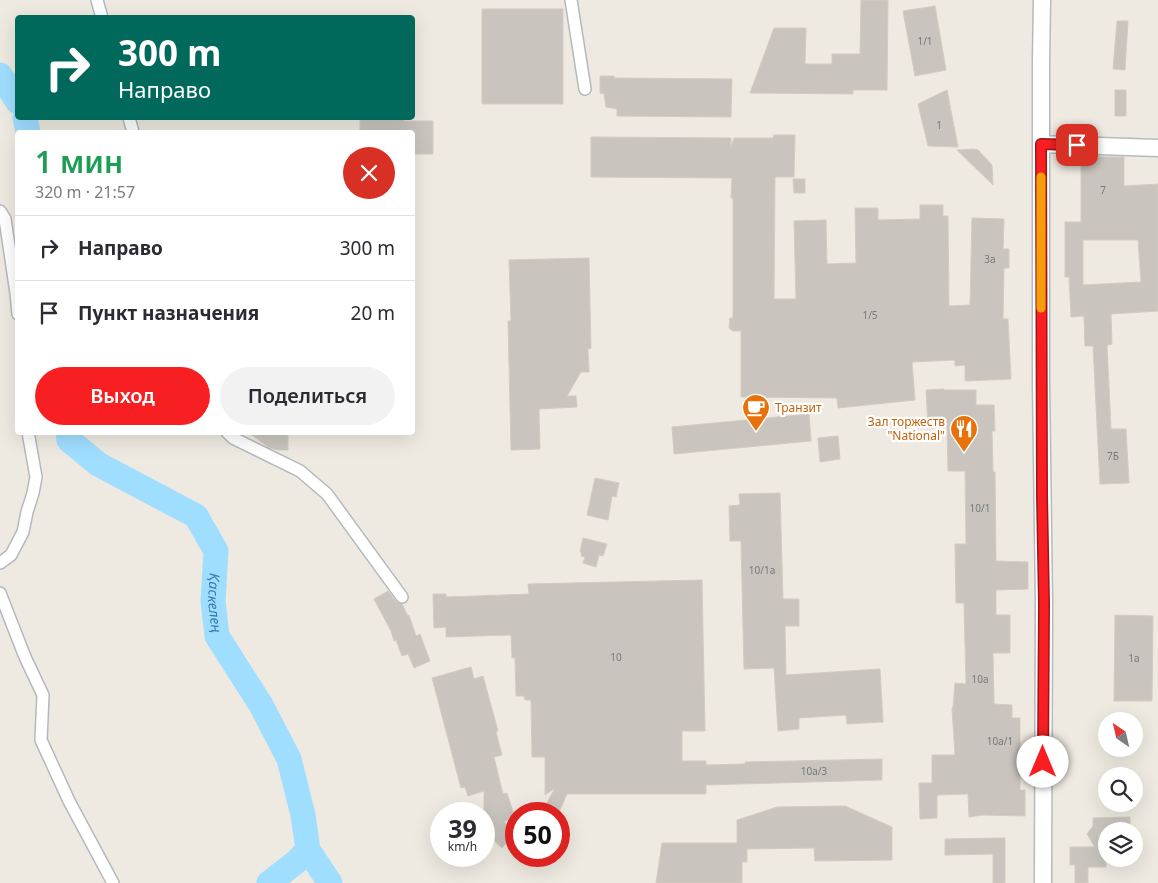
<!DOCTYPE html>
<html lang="ru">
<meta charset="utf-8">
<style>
:root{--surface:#fff;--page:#f2f2f3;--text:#2b2b33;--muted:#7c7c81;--line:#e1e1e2;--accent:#f71f21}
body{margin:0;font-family:"Noto Sans",sans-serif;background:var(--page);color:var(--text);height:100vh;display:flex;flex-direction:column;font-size:19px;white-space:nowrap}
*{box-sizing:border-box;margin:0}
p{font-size:16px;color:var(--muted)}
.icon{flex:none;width:28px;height:28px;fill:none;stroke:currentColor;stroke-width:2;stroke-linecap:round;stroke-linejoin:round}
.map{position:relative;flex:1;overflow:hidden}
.sheet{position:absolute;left:15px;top:130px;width:400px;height:305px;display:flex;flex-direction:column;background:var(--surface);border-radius:5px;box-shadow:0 5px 20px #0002}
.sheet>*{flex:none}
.top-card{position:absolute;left:15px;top:15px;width:400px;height:105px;border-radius:5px;box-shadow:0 5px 20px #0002;background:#00695c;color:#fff;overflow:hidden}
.needle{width:32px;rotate:326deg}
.fabs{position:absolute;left:1098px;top:712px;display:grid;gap:10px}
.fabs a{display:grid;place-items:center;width:45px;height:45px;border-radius:50%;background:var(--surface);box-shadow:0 5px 20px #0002;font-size:25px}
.speed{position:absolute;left:430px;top:802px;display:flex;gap:10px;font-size:25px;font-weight:700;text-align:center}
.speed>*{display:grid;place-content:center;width:65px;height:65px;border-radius:50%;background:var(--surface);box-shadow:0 5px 20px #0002;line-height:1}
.speed small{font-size:12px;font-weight:400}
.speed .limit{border:8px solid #d22;background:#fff;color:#111}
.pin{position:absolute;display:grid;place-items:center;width:42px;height:42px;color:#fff;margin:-21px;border-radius:10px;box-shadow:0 2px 8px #0006}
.me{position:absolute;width:55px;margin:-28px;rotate:0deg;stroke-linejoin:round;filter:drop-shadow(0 0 4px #0008)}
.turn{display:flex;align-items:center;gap:18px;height:105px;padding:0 20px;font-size:22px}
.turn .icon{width:65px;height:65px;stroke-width:2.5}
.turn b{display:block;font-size:35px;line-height:42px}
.round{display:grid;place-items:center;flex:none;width:52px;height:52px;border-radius:26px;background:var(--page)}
.headline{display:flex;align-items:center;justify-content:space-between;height:85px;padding:0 20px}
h1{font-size:30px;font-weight:600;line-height:38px;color:#1e9e55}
.primary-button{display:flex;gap:10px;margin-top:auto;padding:10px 20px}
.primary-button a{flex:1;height:58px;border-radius:30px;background:var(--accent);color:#fff;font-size:20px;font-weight:600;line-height:58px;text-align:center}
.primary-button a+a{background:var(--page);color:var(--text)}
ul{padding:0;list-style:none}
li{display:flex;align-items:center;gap:15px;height:65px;padding:0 20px;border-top:1px solid var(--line)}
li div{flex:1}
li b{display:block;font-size:19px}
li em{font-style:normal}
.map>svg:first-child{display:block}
</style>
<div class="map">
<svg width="1158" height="883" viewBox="0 0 1158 883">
<rect width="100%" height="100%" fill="#eeeae1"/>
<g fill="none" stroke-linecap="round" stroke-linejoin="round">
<g stroke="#a0deff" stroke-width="25">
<path d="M 0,75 L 18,102"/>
<path d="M 25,118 L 28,132"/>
<path id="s1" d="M 68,432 L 69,440 L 98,464 L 196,516 L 216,551 L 213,601 L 217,636 L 261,705 L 289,759 L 303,815 L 308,850 L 330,883"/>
<path d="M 269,883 L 296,862 L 308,850"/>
</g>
</g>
<path fill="#c9c5be" stroke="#d3cbbf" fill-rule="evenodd" d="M 861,0 L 888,0 L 887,90 L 853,90 L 853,94 L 750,93 L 774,28 L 806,28 L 805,64 L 832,64 L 832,54 L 860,54 Z
M 935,6 L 946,70 L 915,76 L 903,11 Z
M 482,9 L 563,9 L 563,104 L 482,104 Z
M 1117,21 L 1128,21 L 1125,70 L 1113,69 Z
M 600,76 L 614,76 L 614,78 L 732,79 L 731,117 L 617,116 L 617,109 L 606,107 L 604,94 L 600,93 Z
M 947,90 L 958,147 L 928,146 L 918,104 Z
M 1115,90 L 1126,90 L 1126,116 L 1115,116 Z
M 360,118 L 404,118 L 404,121 L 433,121 L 433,154 L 414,154 L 414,132 L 360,132 Z
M 774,135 L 795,135 L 794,177 L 775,177 L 774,299 L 796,299 L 794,221 L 826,220 L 827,264 L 856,263 L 855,208 L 878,208 L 878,220 L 920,219 L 920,205 L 943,205 L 943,216 L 948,216 L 949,306 L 970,305 L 972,218 L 1004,219 L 1003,249 L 1009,249 L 1009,268 L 1004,268 L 1003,319 L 1008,319 L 1011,379 L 965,381 L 965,365 L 955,366 L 955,360 L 912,362 L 915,400 L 838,408 L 837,398 L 741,397 L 741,331 L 733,331 L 729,328 L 730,318 L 733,318 L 733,198 L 731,198 L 732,178 L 591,177 L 591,137 L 731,138 L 731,147 L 734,138 L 773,138 Z
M 974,149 L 978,150 L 992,165 L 993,185 L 957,150 Z
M 1081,157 L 1124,157 L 1124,186 L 1158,184 L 1158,311 L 1111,314 L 1112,344 L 1107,345 L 1111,429 L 1126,429 L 1129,483 L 1100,484 L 1093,346 L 1085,346 L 1084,316 L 1071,317 L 1069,277 L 1065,277 L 1065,222 L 1081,222 ZM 1083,240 L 1138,240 L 1141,282 L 1083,285 Z
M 793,179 L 805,179 L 805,193 L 794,193 Z
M 589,258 L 591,348 L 588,349 L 589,372 L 581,372 L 567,396 L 576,396 L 577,407 L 539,409 L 540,449 L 511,450 L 508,321 L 511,321 L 509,260 Z
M 944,389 L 944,390 L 976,390 L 976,405 L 994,405 L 995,431 L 992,431 L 993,472 L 995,472 L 996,561 L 1028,562 L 1028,589 L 996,590 L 996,615 L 1010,615 L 1010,653 L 993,653 L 994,704 L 1012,705 L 1012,718 L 1020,718 L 1020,790 L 1025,790 L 1025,816 L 982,815 L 969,817 L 968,794 L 937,795 L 937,818 L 920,819 L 919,783 L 932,783 L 932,755 L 955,755 L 952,708 L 953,708 L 955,683 L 966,684 L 964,603 L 956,603 L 955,544 L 966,544 L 965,471 L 948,471 L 947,425 L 928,426 L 926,390 Z
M 809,414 L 811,441 L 674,454 L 672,427 Z
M 248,432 L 288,432 L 288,450 L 277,450 L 268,447 Z
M 838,436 L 840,459 L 820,462 L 818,438 Z
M 595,478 L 619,483 L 616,497 L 612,496 L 608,520 L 587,515 Z
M 780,493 L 783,599 L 799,599 L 799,626 L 785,626 L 786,675 L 880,669 L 883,722 L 847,724 L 846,715 L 799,718 L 799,729 L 778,731 L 774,668 L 744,669 L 741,541 L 730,541 L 729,506 L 740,505 L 739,494 Z
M 583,538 L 607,544 L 603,556 L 599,555 L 596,567 L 583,563 L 585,557 L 581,556 L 582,552 L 580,552 Z
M 702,580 L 705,731 L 682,731 L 682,761 L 706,761 L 706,765 L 745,764 L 745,762 L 882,759 L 882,780 L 706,785 L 706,794 L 567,794 L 558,814 L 541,814 L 555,788 L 545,795 L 545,757 L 532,757 L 531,700 L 525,700 L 524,696 L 516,696 L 515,658 L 512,658 L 511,635 L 446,637 L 446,627 L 434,628 L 433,594 L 446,594 L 446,597 L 529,594 L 528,584 Z
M 388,591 L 396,602 L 402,604 L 408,616 L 409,615 L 416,636 L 420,634 L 430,661 L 414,668 L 408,654 L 402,656 L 396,640 L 394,641 L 391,631 L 374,599 Z
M 1115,615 L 1153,616 L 1152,701 L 1114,701 Z
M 471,667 L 474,679 L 483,676 L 498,731 L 496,732 L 502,755 L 494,757 L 503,794 L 507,793 L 514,815 L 504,822 L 515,832 L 502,848 L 484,831 L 484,791 L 468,796 L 465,787 L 461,788 L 432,678 Z
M 845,806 L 892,827 L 892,860 L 815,861 L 814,848 L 747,849 L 747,862 L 742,862 L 742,883 L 656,883 L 662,843 L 737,843 L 737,820 L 777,807 Z
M 1130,817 L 1130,831 L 1106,831 L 1106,867 L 1088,867 L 1088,883 L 1075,883 L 1075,865 L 1070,865 L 1070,847 L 1095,847 L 1087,834 L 1093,826 L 1093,818 Z
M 999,838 L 1005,838 L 1005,883 L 993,883 L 993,854 L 945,855 L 945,839 Z"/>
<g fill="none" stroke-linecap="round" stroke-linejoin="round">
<defs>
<path id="street" d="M 97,0 L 102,18
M 571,0 L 585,89
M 129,118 L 133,132
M 0,211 L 5,219 L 16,293 L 18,314
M 227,432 L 233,438 L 300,471 L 327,494 L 402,597
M 0,563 L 11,555 L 23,532 L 27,512 L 33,493 L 36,477 L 28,432
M 0,593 L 25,657 L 43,695 L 41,740 L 69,801 L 113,883"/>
<path id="secondary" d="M 1042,0 L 1041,62 L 1041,382 L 1044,604 L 1043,883
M 1041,144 L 1158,148"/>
</defs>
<use href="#street" stroke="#b4b9bd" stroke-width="14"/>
<use href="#secondary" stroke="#b5babf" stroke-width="19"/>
<use href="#street" stroke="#fff" stroke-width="11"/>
<use href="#secondary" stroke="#fff" stroke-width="16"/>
</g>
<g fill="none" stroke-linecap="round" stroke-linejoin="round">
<defs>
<path id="route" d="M 1043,762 L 1044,604 L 1042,495 L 1041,144 L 1077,145"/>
</defs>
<use href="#route" stroke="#a11415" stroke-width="12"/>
<use href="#route" stroke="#f71f21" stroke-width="9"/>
<path stroke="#f59e0b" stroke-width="9" d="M 1041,177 L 1041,308"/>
</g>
<defs>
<symbol id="cafe-pin" viewBox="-11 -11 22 30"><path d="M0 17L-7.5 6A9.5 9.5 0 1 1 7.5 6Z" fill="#e8710a" stroke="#fff"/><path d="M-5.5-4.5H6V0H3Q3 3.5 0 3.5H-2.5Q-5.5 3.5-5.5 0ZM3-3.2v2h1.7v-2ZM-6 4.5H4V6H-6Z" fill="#fff"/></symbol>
<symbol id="restaurant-pin" viewBox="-11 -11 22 30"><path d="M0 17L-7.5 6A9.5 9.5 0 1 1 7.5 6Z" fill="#e8710a" stroke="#fff"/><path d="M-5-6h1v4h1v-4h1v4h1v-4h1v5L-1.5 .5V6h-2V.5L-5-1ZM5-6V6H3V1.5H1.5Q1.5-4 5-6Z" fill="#fff"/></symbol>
</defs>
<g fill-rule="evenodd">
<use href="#cafe-pin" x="740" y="392" width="32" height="43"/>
<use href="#restaurant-pin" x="948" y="413" width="32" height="43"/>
</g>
<g text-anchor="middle" stroke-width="4.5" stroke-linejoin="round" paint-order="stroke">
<g font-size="10" fill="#76787a">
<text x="925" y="45">1/1</text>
<text x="939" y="129">1</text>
<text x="1103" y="194">7</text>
<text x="990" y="263">3а</text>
<text x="870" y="319">1/5</text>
<text x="1113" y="460">7Б</text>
<text x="980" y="512">10/1</text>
<text x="762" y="574">10/1а</text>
<text x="616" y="661">10</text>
<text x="1134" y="662">1а</text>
<text x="980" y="683">10а</text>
<text x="1000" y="745">10а/1</text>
<text x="814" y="775">10а/3</text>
</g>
<g font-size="12" fill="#c56008" stroke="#fff" text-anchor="start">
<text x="775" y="412">Транзит</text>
<text x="945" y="426" text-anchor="end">Зал торжеств<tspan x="945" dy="14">"National"</tspan></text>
</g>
<g font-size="14" font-style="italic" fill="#337bb0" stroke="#fff">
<text dy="5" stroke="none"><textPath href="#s1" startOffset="249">Қаскелең</textPath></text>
</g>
</g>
</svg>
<div class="fabs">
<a><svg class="needle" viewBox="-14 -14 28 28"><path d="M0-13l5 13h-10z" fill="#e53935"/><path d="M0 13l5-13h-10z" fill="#7c7c81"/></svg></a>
<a><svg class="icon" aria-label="search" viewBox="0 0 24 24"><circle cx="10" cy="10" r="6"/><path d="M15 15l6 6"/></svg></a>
<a><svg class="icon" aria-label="layers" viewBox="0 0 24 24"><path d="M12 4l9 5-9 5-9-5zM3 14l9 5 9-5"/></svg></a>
</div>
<div class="speed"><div>39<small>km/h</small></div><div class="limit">50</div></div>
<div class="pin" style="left:1077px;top:145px;background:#d93025"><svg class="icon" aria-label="arrive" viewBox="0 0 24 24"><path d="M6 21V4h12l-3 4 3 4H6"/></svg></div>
<svg class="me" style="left:1043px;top:762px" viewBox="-20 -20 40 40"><circle r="19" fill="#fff"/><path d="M0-13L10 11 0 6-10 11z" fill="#f71f21"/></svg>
<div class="top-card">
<div class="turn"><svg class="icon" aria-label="right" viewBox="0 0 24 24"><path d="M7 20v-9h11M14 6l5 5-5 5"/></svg><div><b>300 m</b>Направо</div></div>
</div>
<section class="sheet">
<div class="headline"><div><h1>1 мин</h1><p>320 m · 21:57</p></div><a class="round" style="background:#d93025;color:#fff"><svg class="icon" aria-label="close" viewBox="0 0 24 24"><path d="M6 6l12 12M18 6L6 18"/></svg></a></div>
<ul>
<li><svg class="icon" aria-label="right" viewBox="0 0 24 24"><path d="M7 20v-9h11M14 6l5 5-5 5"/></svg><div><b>Направо</b></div><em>300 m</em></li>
<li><svg class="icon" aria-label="arrive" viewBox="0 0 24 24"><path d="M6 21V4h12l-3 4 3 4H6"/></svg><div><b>Пункт назначения</b></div><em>20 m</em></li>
</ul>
<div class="primary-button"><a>Выход</a><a>Поделиться</a></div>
</section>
</div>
